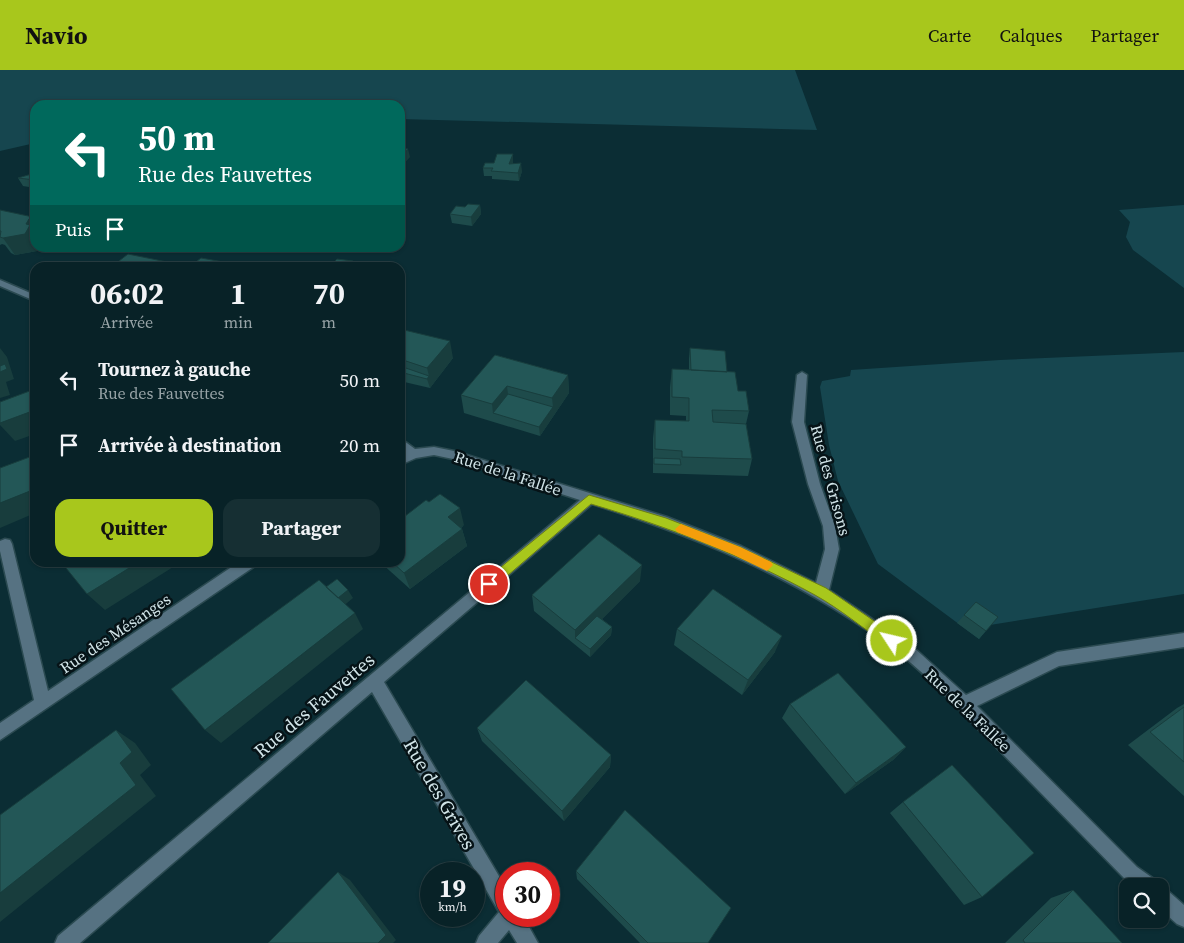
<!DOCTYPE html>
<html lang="fr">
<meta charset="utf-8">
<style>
:root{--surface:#082227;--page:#162f33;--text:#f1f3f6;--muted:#98a4a7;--line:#293f44;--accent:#a8c71c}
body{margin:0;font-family:"Source Serif 4",serif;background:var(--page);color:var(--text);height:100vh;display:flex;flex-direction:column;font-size:19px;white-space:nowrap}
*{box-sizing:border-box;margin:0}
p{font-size:16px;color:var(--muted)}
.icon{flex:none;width:28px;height:28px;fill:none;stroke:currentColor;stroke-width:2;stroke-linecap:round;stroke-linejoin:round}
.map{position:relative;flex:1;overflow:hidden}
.sheet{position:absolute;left:30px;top:192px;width:375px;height:305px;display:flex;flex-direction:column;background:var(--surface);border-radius:15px;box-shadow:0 1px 4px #0004,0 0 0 1px var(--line)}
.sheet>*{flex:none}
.banner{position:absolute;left:30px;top:30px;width:375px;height:152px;border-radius:15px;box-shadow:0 1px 4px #0004,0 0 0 1px var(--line);background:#00695c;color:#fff;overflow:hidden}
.tools{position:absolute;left:1119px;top:808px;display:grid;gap:10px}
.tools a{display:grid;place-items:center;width:50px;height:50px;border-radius:10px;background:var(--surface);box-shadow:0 1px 4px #0004,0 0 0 1px var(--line);font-size:25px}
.speed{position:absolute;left:420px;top:792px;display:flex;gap:10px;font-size:25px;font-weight:700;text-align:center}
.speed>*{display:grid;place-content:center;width:65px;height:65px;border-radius:50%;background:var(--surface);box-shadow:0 1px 4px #0004,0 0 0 1px var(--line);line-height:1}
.speed small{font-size:12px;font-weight:400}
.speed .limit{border:8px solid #d22;background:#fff;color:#111}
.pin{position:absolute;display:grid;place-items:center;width:42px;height:42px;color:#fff;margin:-21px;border:2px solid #fff;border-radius:50%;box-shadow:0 1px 5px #0007}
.me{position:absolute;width:55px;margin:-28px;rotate:305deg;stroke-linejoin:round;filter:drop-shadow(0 0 4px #0008)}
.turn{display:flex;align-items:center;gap:18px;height:105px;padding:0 25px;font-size:22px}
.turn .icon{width:65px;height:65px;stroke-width:2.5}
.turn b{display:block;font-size:35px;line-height:42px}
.then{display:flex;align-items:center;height:48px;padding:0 25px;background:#0003;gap:10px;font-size:19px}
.eta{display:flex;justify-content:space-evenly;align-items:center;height:85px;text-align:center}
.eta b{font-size:30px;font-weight:700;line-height:35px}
.cta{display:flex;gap:10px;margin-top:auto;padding:10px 25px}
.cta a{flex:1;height:58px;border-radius:15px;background:var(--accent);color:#111;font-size:20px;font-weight:700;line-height:58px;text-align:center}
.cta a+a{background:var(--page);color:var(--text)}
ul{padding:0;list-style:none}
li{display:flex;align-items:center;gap:15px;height:65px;padding:0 25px}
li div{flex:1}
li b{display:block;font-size:19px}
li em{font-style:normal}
header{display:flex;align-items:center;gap:30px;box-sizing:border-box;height:70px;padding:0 25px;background:var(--accent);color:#111}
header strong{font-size:24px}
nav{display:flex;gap:28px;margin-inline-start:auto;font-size:18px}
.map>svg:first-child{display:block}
</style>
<header>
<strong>Navio</strong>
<nav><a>Carte</a><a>Calques</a><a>Partager</a></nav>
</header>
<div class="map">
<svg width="1184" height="873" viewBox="0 0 1184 873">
<rect width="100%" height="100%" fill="#0b2d34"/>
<path fill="#16464f" d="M 0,0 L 795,0 L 817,60 L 400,49 L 400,35 L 35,35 L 35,73 L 0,81 Z
M 1184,135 L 1184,218 L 1133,180 L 1126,167 L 1130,152 L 1119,140 Z
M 1184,282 L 1184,524 L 990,555 L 979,569 L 878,494 L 838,411 L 829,375 L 820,317 L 822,311 L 850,306 L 851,300 L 1000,290 Z"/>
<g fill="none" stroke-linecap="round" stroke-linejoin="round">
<defs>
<path id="minor" d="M 0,210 L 35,225 L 35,231 L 0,216 Z
M 802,302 L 807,305 L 804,352 L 820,414 L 835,456 L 839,479 L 829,520 L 911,575 L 966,625 L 1057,582 L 1184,563 L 1184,577 L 1059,596 L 977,636 L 1137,797 L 1154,809 L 1156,816 L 1133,816 L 1125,809 C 1080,763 1035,717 990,671 C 961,642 932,609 900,584 C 805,511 705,470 592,434 L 384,612 L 506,818 L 506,846 L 523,846 L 538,873 L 517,873 L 509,860 L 498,873 L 476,873 L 479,866 L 499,842 L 372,622 L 80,873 L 55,873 L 58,866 L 580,430 L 453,389 L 434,385 L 416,388 L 400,395 L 400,386 L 405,383 L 400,379 L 400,368 L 415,379 L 434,377 L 454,381 L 667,447 L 741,476 L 816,513 L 825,479 L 823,456 L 808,414 L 792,352 L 797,305 Z
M 5,469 L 10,470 L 12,474 L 48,621 L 239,492 L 256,492 L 255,496 L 0,670 L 0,653 L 34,630 L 0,481 L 0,471 Z
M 1160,818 L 1167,820 L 1184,835 L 1184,857 L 1177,854 L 1160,839 Z"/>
</defs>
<use href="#minor" stroke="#2b4a51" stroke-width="3"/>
<use href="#minor" fill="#567282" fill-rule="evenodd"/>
</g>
<path fill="#1e4b4b" d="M 513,92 L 513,94 L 522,101 L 519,111 L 492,109 L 492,106 L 484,106 L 483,98 L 494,93 Z
M 35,103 L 35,118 L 23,116 L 18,108 Z
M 480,135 L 481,144 L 472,156 L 452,153 L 450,144 Z
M 0,140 L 37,181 L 15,185 L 11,183 L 5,175 L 2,174 L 0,175 Z
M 400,259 L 453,288 L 430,318 L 400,311 Z
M 690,278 L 727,302 L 749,341 L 746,354 L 752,389 L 748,406 L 653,403 L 653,368 L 655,350 L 686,351 L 686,346 L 670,345 L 670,317 L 672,299 L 689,300 L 689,288 Z
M 495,285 L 568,305 L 569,323 L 540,366 L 464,343 L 461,325 Z
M 464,455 L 461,458 L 462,459 L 467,476 L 410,519 L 380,492 L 400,492 Z
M 640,511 L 602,549 L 612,557 L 611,565 L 590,587 L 534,541 L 532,525 Z
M 976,532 L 986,561 L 979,569 L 957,553 Z
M 677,559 L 775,582 L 742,625 L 674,575 Z
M 790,634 L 906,677 L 893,690 L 845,724 L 782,648 Z
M 1184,634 L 1184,726 L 1128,675 L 1177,638 Z
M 477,658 L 611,685 L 610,697 L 564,751 L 482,671 Z
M 903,732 L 982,827 L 964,835 L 890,743 Z
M 576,801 L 708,873 L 640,873 L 577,809 Z
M 1073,820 L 1122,873 L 1005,873 L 1051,828 Z"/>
<path fill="#183d3d" d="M 408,79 L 410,87 L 402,96 L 400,88 Z
M 513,84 L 513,92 L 510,103 L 509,94 Z
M 521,93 L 522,101 L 519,111 L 518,103 Z
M 480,135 L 481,144 L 472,156 L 471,147 Z
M 33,147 L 35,150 L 35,178 L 39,178 L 37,181 L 15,185 L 3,168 L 26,154 L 29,149 Z
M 400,159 L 402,168 L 400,170 Z
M 353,191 L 354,198 L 347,197 Z
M 177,194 L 179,198 L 173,198 Z
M 235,194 L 236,198 L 231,198 Z
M 450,271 L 453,288 L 430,318 L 427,309 L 429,306 L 427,298 Z
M 0,278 L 7,287 L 14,309 L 6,312 L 10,325 L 0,328 Z
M 568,305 L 569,323 L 540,366 L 539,357 L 553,337 L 552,328 Z
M 507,316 L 509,333 L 493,343 L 492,334 Z
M 35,340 L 35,364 L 15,371 L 0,355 L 0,353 Z
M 35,419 L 35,443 L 0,458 L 0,433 Z
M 460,438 L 464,455 L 453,464 L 448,447 Z
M 462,459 L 467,476 L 410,519 L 404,503 Z
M 139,492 L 181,492 L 105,540 L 87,524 Z
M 642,495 L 640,511 L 580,571 L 575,568 L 575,560 Z
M 348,520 L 353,528 L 341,538 L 336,529 Z
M 355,543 L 363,559 L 221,673 L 205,660 Z
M 612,557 L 611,565 L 590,587 L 590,579 Z
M 782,566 L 775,582 L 742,625 L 748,610 Z
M 116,660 L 135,673 L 151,695 L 140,705 L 156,726 L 0,852 L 0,823 Z
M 906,677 L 893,690 L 845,724 L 856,713 Z
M 611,685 L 610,697 L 564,751 L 562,741 Z
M 338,802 L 350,810 L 396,870 L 393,873 L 378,873 Z"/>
<path fill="#235757" stroke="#183d3d" d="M 400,78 L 408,79 L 400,88 Z
M 497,84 L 513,84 L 509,94 L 521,93 L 518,103 L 491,101 L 493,98 L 483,98 L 485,93 L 494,93 Z
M 35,103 L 35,110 L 18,108 Z
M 468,134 L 480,135 L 471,147 L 450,144 L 456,136 L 465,137 Z
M 0,140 L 33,147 L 29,149 L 26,154 L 30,155 L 25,164 L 3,168 L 0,167 L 1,161 L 0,161 Z
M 128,184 L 177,194 L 173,198 L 110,198 Z
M 201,188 L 235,194 L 231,198 L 188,198 Z
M 337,189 L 353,191 L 347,197 L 352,198 L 328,198 Z
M 400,259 L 450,271 L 427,298 L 400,289 Z
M 690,278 L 725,281 L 727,302 L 691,300 Z
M 495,285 L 568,305 L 552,328 L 507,316 L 492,334 L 461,325 Z
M 5,294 L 7,299 L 0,302 L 0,296 Z
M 400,296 L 429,306 L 427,309 L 400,302 Z
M 672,299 L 735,302 L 738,321 L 746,321 L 749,341 L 712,340 L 713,352 L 746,354 L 752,389 L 682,387 L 682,381 L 655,379 L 655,350 L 689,351 L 689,328 L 672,327 Z
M 35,319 L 35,340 L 0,353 L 0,332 Z
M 508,324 L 553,337 L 539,357 L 493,343 Z
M 35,385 L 35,419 L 0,433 L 0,398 Z
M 654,388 L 680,389 L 681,395 L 654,394 Z
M 440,424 L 460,438 L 448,447 L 462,459 L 404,503 L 392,492 L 400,492 L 400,450 L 426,430 L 429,432 Z
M 599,464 L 642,495 L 575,560 L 532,525 Z
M 139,492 L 87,524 L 62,493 L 62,492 Z
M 337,509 L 348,520 L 338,528 L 326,517 Z
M 319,510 L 355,543 L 205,660 L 171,619 Z
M 713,519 L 782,566 L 748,610 L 677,559 Z
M 976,532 L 998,547 L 986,561 L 964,545 Z
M 597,546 L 612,557 L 590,579 L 575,568 Z
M 838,603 L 906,677 L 856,713 L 790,634 Z
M 526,610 L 611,685 L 562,741 L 477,658 Z
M 1184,637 L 1184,692 L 1150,662 Z
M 116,660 L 132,682 L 120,693 L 136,715 L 0,823 L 0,745 Z
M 952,695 L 1034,783 L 982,827 L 903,732 Z
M 625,740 L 731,838 L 708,873 L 648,873 L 576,801 Z
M 338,802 L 386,865 L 378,873 L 268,873 Z
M 1073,820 L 1122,873 L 1025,873 L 1023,870 Z"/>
<path fill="#a8c71c" stroke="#6d8112" d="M 589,425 L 666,448 L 740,477 L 826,518 L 896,566 L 898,571 L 896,575 L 892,577 L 887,575 C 863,558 840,539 815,525 C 744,486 669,457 591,434 L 493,518 L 484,518 L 482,514 L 484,511 Z"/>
<path fill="#f59e0b" d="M 681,454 L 740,477 L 771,492 L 773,495 L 767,501 L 763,499 L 732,484 L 677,462 L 675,459 Z"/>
<g text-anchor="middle" stroke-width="5" stroke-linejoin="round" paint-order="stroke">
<g font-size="16" fill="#d2e5e9" stroke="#061317">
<text transform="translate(508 403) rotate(18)" y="6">Rue de la Fallée</text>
<text transform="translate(831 410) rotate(75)" y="6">Rue des Grisons</text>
<text transform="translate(115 563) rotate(-34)" y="6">Rue des Mésanges</text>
<text transform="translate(968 640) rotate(44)" y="6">Rue de la Fallée</text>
</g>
<g font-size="19" fill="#d2e5e9" stroke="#061317">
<text transform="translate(314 635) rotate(-40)" y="7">Rue des Fauvettes</text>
<text transform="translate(440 724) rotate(60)" y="7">Rue des Grives</text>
</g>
</g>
</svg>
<div class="tools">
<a><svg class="icon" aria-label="search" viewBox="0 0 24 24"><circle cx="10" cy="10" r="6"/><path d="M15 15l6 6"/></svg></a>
</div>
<div class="speed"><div>19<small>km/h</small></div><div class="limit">30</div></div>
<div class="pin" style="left:489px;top:514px;background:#d93025"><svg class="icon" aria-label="arrive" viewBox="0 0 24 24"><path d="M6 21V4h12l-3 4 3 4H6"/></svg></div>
<svg class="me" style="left:892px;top:571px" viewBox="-20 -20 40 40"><circle r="17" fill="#a8c71c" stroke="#fff" stroke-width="3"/><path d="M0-11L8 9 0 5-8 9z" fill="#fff"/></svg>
<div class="banner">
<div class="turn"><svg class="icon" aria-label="left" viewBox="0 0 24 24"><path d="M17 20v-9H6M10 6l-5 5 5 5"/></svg><div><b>50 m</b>Rue des Fauvettes</div></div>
<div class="then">Puis<svg class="icon" aria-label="arrive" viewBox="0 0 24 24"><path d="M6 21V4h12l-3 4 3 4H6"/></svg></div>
</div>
<section class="sheet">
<div class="eta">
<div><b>06:02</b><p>Arrivée</p></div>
<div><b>1</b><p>min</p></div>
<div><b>70</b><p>m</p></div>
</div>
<ul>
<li><svg class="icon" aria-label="left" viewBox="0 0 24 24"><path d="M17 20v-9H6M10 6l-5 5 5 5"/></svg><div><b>Tournez à gauche</b><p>Rue des Fauvettes</p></div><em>50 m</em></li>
<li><svg class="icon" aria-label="arrive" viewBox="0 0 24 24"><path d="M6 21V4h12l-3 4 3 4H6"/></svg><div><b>Arrivée à destination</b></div><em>20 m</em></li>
</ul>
<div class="cta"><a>Quitter</a><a>Partager</a></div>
</section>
</div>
